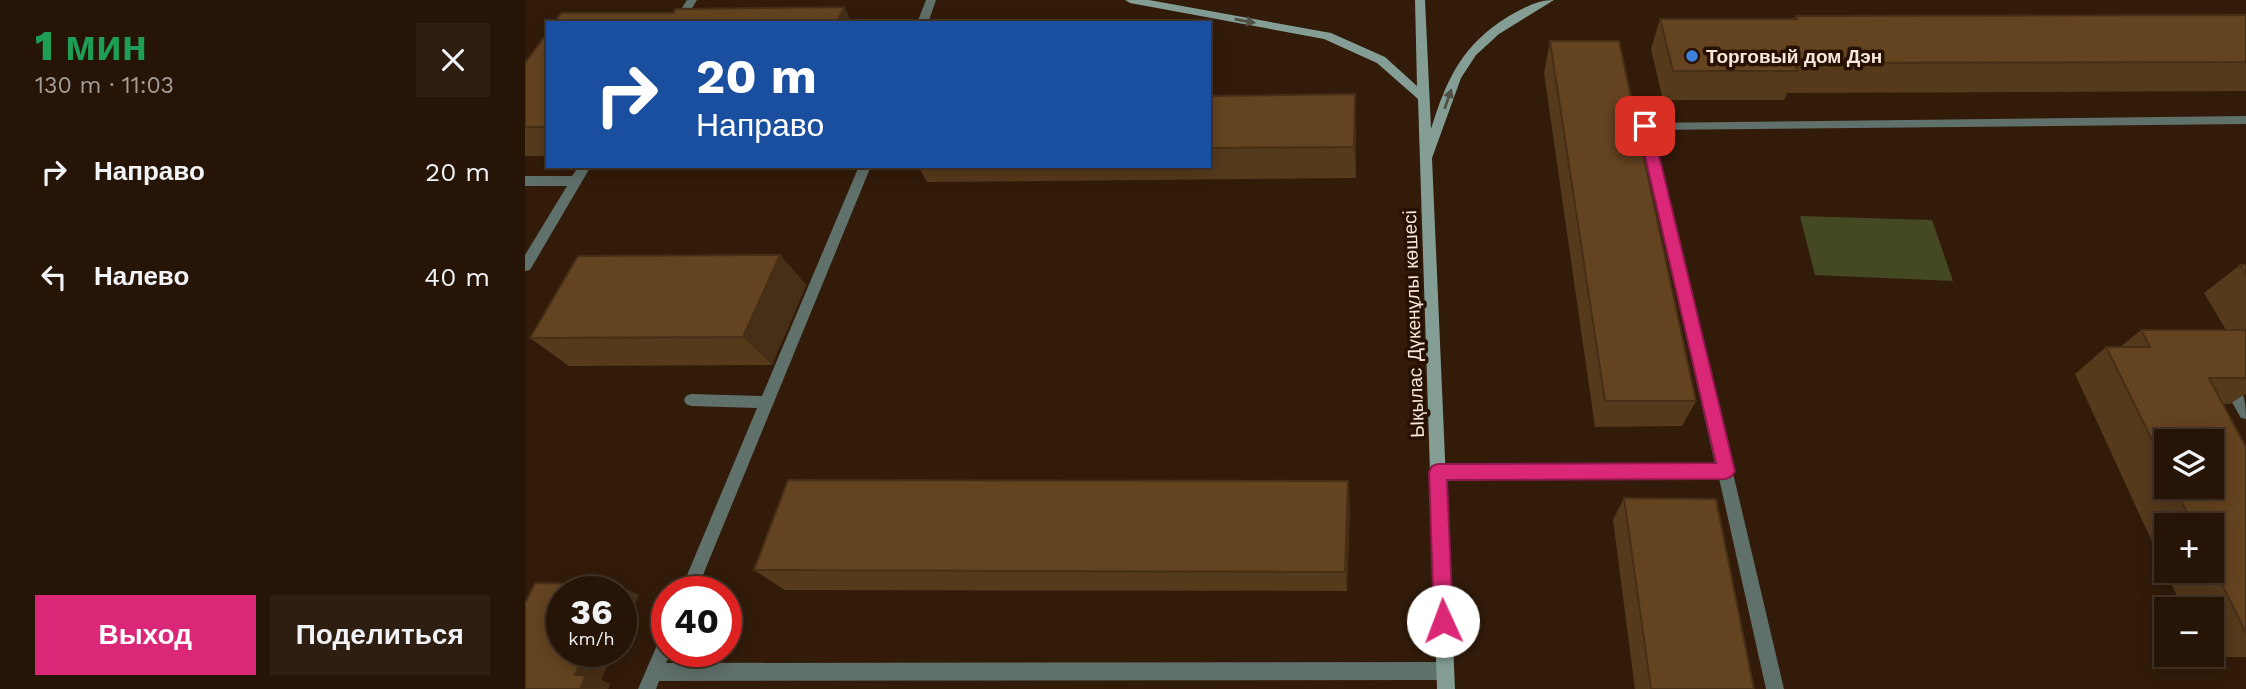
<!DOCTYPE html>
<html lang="ru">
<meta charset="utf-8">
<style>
:root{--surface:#261407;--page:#2e1d11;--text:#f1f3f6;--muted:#a49e9b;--line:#423328;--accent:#db2777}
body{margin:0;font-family:"Work Sans",sans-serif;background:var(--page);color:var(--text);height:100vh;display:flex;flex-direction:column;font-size:26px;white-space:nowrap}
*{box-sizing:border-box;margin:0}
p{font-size:23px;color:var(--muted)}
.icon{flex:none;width:38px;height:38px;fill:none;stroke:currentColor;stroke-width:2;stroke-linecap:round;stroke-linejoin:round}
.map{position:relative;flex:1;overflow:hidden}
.panel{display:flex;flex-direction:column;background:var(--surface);width:525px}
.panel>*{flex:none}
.top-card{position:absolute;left:21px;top:21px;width:665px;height:147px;border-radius:0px;box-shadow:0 4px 18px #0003,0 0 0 2px var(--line);background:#1a4fa0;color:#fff;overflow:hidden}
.buttons{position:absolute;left:1629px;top:429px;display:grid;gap:14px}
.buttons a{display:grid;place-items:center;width:70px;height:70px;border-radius:0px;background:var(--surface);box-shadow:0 4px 18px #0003,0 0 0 2px var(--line);font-size:35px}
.speed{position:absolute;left:21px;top:576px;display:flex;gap:14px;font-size:35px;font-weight:700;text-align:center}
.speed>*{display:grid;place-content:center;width:91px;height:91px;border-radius:50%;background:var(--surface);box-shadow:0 4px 18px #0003,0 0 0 2px var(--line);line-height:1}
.speed small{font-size:18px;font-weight:400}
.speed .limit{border:10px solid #d22;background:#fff;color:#111}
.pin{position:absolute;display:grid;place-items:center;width:60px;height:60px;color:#fff;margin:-30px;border-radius:14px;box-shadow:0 4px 10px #0006}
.me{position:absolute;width:77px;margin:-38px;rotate:358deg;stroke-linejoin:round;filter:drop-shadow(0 0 5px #0008)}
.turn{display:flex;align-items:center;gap:24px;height:147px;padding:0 35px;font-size:32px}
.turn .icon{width:91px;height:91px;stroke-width:2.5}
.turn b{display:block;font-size:49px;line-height:60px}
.round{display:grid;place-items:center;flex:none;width:74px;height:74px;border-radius:0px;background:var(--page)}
.headline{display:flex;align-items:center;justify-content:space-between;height:119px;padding:0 35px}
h1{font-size:42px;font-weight:800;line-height:52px;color:#1e9e55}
.action{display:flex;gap:14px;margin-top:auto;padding:14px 35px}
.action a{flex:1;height:80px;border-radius:0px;background:var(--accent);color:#fff;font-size:28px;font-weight:800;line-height:80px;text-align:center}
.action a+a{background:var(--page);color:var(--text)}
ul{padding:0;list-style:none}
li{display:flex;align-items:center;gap:21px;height:105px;padding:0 35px}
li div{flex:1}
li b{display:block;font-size:26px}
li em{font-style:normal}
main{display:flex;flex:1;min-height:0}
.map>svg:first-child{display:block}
</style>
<main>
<section class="panel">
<div class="headline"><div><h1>1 мин</h1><p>130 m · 11:03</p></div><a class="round"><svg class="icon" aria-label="close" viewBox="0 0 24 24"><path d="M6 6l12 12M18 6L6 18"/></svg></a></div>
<ul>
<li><svg class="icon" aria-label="right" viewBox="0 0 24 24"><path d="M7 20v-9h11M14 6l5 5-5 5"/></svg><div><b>Направо</b></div><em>20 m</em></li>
<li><svg class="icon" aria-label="left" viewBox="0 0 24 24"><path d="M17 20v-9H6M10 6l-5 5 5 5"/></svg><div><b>Налево</b></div><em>40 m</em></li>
</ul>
<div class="action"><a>Выход</a><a>Поделиться</a></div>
</section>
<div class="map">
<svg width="1721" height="689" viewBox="0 0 1721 689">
<rect width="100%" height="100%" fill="#321b09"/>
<path fill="#454923" d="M 1275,216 L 1407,220 L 1428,281 L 1290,275 Z"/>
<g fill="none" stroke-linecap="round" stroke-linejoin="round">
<path fill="#60706b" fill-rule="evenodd" d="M 162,0 L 172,0 L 158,23 L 147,23 Z
M 401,0 L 411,0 L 403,23 L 392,23 Z
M 1721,116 L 1721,124 L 1127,130 L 1259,689 L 1241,689 L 1194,478 L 913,479 L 908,477 L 905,472 L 908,467 L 913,465 L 1190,464 L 1114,126 L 1116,123 Z
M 54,166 L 66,166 L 5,270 L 0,271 L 0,255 L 42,186 L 0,186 L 0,176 L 47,176 Z
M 334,166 L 346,166 L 171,592 L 155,592 L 232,408 L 166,406 L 161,404 L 159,400 L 161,396 L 166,394 L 237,396 Z
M 1704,379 C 1720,385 1721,405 1721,419 L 1716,418 L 1697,385 L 1699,381 Z
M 142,634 L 142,651 L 147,651 L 141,663 L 920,662 L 926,665 L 929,671 L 926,677 L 920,680 L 134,681 L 131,689 L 113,689 L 136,636 Z"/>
<path fill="#849e95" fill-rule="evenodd" d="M 600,0 L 624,0 L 806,33 L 860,57 L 892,86 L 890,0 L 900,0 L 906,129 C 922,78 937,45 984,16 C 999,8 1012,0 1029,0 L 974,34 L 951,55 L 936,78 L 907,158 L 930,689 L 912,689 L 893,99 L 852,63 L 799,39 L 605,3 Z"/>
</g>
<path fill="#563a1c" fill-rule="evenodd" d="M 1721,15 L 1721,91 L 1262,93 L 1259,100 L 1138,100 L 1126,49 L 1135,19 L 1269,19 L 1271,16 Z
M 23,32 L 23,156 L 0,156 L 0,63 Z
M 1025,41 L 1171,401 L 1157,426 L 1070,427 L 1019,73 Z
M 830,94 L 831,126 L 831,178 L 402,182 L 393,166 L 684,166 L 684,96 Z
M 255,255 L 281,285 L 247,365 L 44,366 L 5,338 Z
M 1715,265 L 1721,265 L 1721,395 L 1720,394 L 1705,404 L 1698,404 L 1721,447 L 1721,657 L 1680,657 L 1678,654 L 1687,654 L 1687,609 L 1658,609 L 1550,374 L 1581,347 L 1595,347 L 1616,330 L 1701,330 L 1679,293 ZM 1642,441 L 1687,486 L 1642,486 ZM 1642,525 L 1687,525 L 1687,570 L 1642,570 Z
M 1099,498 L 1229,689 L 1110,689 L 1088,520 Z
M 825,503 L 822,591 L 260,590 L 229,570 Z"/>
<path fill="#462f16" d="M 319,7 L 328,23 L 312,23 Z
M 830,94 L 831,126 L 831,178 L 829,147 Z
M 255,255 L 281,285 L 247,365 L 218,337 Z
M 823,481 L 825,503 L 822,591 L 820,572 Z
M 91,584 L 114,595 L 96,635 L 96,592 L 88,592 Z
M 61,651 L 89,651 L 76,680 L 85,684 L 83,689 L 55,689 L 50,675 Z"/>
<path fill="#644320" stroke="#462f16" stroke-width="2" d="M 319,7 L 312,23 L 29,23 L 36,13 L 148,13 L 151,9 Z
M 1721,15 L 1721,62 L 1270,63 L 1272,71 L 1148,71 L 1135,19 L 1272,19 L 1271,16 Z
M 23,32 L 23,127 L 0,127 L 0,63 Z
M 1025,41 L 1094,41 L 1171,401 L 1080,401 Z
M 830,94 L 829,147 L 684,148 L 684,96 Z
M 255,255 L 218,337 L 5,338 L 53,256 Z
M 1715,265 L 1721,265 L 1721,275 Z
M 1616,330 L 1721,330 L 1721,378 L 1684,378 L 1721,447 L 1721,633 L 1687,564 L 1687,525 L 1668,525 L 1649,486 L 1687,486 L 1687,441 L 1642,441 L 1642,470 L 1581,347 L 1625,347 Z
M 263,480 L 823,481 L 820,572 L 229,570 Z
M 1099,498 L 1191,499 L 1229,689 L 1126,689 Z
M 10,583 L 91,584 L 88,592 L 37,592 L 37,651 L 61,651 L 50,675 L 61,675 L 55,689 L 0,689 L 0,603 Z"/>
<defs><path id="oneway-solid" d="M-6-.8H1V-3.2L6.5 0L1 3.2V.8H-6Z" transform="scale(1.75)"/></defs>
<g fill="#515044">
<use href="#oneway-solid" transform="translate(720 21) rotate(10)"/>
<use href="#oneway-solid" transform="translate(923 99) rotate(-71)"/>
</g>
<path fill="#db2777" stroke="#8e194d" stroke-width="2" d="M 1120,121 L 1127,126 L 1210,471 L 1207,476 L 1201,479 L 922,480 L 928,621 L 925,628 L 918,631 L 912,628 L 909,621 L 904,472 L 907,466 L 913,464 L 1191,463 L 1113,126 Z"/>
<circle fill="#3f7fe0" stroke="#281102" stroke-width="2.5" cx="1167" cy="56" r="7"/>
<g text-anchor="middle" stroke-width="7" stroke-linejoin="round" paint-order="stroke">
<g font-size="19" font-weight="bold" fill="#f8e7dc" stroke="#281102" text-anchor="start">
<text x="1181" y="63">Торговый дом Дэн</text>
</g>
<g font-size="19" fill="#f8e7dc" stroke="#281102">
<text transform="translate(888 324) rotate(-92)" y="7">Ықылас Дүкенұлы көшесі</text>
</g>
</g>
</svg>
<div class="buttons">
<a><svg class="icon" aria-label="layers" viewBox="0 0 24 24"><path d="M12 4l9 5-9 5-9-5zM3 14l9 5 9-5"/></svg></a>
<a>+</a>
<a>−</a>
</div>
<div class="speed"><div>36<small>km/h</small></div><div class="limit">40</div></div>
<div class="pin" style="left:1120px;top:126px;background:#d93025"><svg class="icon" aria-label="arrive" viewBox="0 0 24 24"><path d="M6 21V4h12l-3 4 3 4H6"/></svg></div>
<svg class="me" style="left:918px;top:621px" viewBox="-20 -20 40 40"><circle r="19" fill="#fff"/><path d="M0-13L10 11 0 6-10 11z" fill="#db2777"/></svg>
<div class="top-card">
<div class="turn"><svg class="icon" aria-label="right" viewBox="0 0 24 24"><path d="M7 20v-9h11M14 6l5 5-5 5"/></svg><div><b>20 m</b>Направо</div></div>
</div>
</div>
</main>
